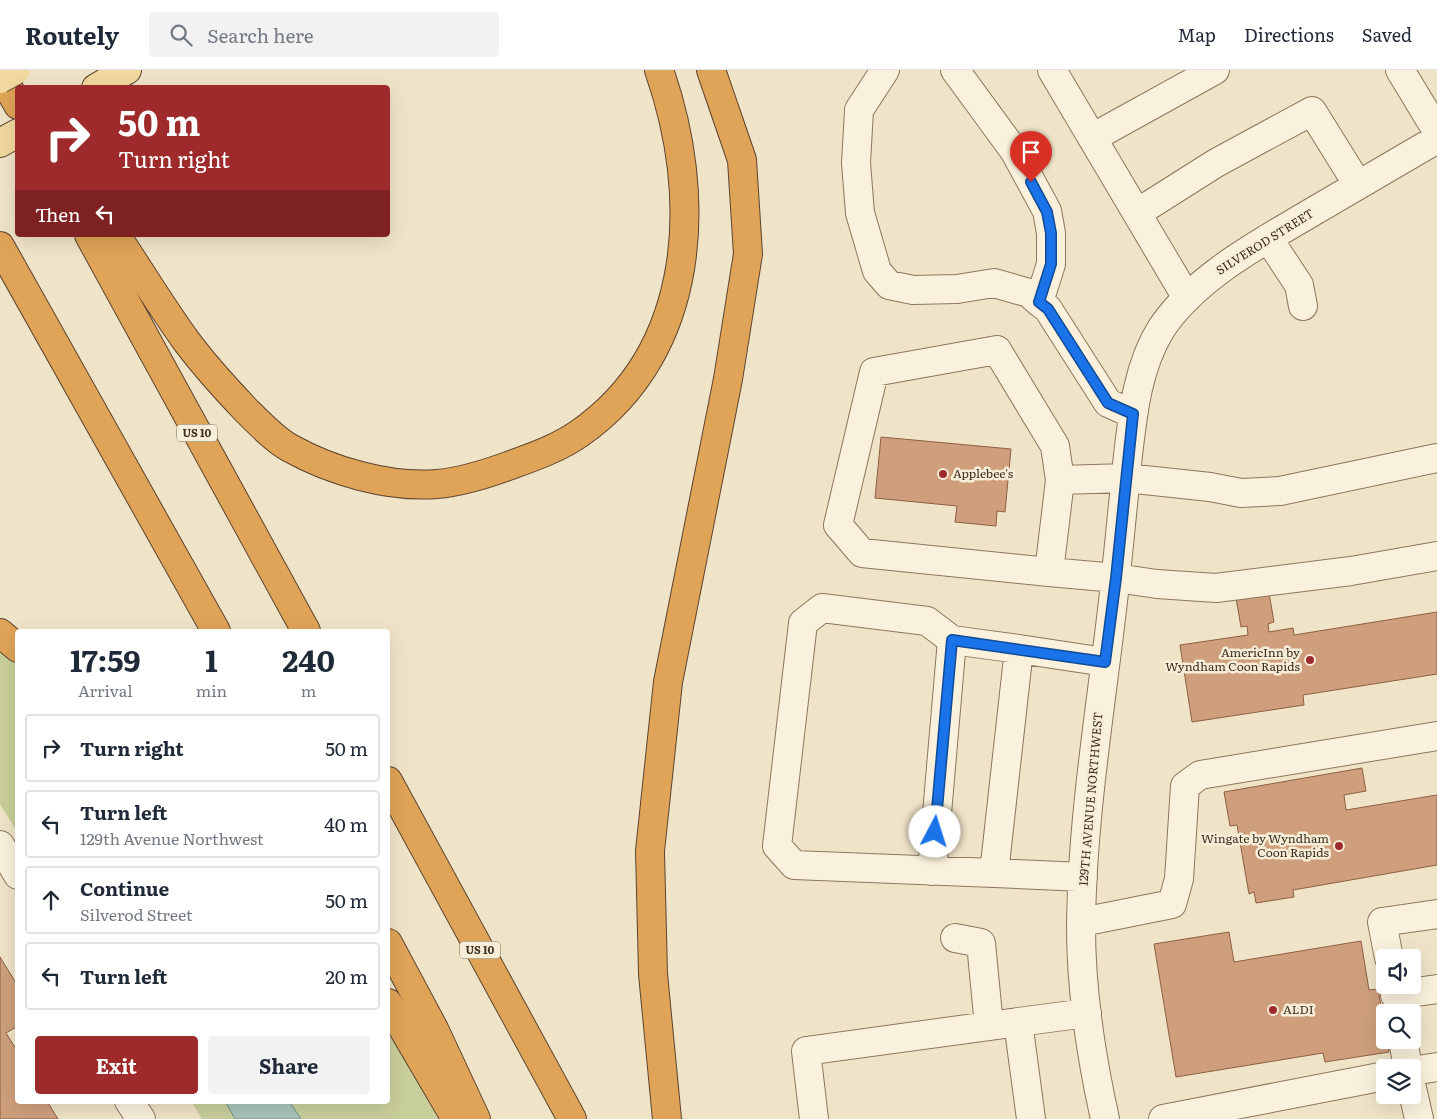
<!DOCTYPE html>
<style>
:root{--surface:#fff;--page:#f2f2f3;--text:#1f2937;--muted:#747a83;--line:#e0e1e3;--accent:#9e2a2b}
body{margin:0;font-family:Literata,serif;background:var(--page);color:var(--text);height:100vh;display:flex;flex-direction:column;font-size:19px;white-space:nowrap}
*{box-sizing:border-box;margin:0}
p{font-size:16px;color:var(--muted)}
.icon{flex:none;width:28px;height:28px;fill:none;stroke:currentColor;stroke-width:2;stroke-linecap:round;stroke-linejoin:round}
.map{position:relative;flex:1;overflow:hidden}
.sheet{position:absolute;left:15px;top:559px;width:375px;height:475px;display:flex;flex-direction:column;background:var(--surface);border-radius:5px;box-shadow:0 5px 20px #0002}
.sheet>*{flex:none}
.banner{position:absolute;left:15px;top:15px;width:375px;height:152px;border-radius:5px;box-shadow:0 5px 20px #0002;background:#9e2a2b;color:#fff;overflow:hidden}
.buttons{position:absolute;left:1376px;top:879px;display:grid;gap:10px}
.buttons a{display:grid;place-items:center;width:45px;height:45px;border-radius:5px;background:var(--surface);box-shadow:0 5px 20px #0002;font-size:25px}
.pin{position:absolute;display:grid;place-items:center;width:42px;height:42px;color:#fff;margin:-51px -21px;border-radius:50% 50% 50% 0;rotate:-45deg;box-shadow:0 0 5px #0007}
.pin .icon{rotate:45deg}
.me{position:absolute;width:55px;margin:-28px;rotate:5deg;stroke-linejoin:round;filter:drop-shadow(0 0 4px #0008)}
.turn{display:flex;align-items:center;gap:18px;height:105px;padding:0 20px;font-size:22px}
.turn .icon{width:65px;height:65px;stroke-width:2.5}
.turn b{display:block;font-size:35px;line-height:42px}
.then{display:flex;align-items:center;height:48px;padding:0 20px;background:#0003;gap:10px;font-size:19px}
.eta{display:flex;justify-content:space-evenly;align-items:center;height:85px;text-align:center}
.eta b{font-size:30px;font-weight:700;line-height:35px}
.button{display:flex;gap:10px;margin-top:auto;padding:10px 20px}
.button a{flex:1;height:58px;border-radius:5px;background:var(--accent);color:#fff;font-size:20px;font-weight:700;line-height:58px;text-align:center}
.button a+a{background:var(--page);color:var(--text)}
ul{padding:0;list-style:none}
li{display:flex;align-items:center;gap:15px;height:68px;margin:0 10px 8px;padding:0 10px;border:2px solid var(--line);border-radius:5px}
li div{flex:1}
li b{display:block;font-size:19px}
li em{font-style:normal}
header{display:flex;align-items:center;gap:30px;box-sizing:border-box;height:70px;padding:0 25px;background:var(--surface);border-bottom:1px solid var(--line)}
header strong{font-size:24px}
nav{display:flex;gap:28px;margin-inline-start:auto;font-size:18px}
.search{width:350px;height:45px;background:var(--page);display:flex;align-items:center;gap:12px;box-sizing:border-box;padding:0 18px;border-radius:5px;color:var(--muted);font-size:19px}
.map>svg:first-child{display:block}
</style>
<header>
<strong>Routely</strong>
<div class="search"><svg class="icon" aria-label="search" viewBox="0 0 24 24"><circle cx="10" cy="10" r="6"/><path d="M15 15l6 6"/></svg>Search here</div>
<nav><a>Map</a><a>Directions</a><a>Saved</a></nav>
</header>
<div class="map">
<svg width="1437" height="1049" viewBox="0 0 1437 1049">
<rect width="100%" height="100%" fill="#f0e4c8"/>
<path fill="#c9cf9b" d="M 0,576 L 17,591 L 17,762 L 0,734 Z
M 388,958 L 414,1003 L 438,1049 L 202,1049 L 191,1031 L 388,1031 Z"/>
<path fill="#a9c4bc" stroke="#6f938a" d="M 225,1031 L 289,1031 L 301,1049 L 235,1049 Z"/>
<path fill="#cf9f7d" stroke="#8d5f41" d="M 881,367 L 1011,379 L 1005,442 L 997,441 L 996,456 L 955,452 L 957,436 L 875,428 Z
M 1268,517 L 1274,552 L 1268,554 L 1269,562 L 1293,558 L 1294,565 L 1437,542 L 1437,604 L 1303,625 L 1304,635 L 1192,652 L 1180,575 L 1248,565 L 1247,556 L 1241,557 L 1235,522 Z
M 1362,698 L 1366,721 L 1344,725 L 1346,740 L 1437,725 L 1437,795 L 1293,820 L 1294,827 L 1256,833 L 1254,822 L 1249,824 L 1237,755 L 1230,756 L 1224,722 Z
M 1229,862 L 1234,892 L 1361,871 L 1369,920 L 1378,919 L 1385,959 L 1385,970 L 1387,970 L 1389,982 L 1325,992 L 1323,983 L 1176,1007 L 1154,874 Z
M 0,887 L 18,916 L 18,956 L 6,963 L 18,982 L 18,1031 L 47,1031 L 58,1049 L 0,1049 Z"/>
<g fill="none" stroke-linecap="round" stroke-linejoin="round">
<defs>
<path id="minor" d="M 885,0 L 859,40 L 856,93 L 860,143 L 877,201 L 889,215 L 913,220 L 957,219 L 994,213 L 1029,223 L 1039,232
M 955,0 L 1015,82 L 1047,141 L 1051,163 L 1051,194 L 1039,232 L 1048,239 L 1108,333 L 1133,344
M 1052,0 L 1187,228
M 1400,0 L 1437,61
M 1092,68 L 1215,0
M 1137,143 L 1216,93 L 1312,41 L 1358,115
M 1268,168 L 1299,215 L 1303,236
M 1437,388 L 1280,421 L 1241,423 L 1210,417 L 1126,408 L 1060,410 L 1049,502 L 1116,508 L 1157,514 L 1216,518 L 1351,501 L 1437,486
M 1049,502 L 862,483 L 838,455 L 874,302 L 997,280 L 1055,376 L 1060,410
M 0,775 L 18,805
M 932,801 L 952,570
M 994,803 L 794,795 L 777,776 L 803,553 L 822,538 L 927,551 L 952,570 L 1019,579
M 1083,807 L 994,803 L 1019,579 L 1105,592
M 1082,852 L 1172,834 L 1179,809 L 1185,716 L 1200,705 L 1437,666
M 955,868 L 981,873 L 989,956
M 1389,888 L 1382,852 L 1437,844
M 1395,925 L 1437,919
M 1403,970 L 1408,998
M 1412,1001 L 1437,997
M 1412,1018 L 1419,1049
M 129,1031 L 141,1049
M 814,1049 L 806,981 L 1018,952
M 1031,1049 L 1018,952 L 1087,943
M 1105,1049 C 1091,986 1081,921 1081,857 C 1082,739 1104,621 1116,504 C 1120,465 1124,425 1128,385 C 1133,342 1138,296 1161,259 C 1195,207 1262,172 1314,141 C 1355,117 1396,93 1437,69
M 1163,1049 L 1385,1006"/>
<path id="major" d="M 96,18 L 127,0
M 0,73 L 18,63"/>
<path id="highway" d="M 0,3 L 18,35
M 89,165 L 306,561
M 116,165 C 140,201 162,238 187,272 C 205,296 225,318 245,339 C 257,351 275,370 290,378 C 331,401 389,418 437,414 C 461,412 486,404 508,396 C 533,387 559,378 580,363 C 698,280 703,125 659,0
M 0,176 L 216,561
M 0,563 L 18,578
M 388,711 L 572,1049
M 388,873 L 434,959 L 476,1049
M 388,933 L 456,1049
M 667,1049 L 653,904 L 650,781 L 668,612 L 728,309 L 748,184 L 742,90 L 711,0"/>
</defs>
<use href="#minor" stroke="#8d765c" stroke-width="30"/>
<use href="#major" stroke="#5b4430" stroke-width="30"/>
<use href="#highway" stroke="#5b4430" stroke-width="30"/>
<use href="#minor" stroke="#faf1dc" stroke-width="28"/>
<use href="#major" stroke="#f3d9a0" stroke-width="28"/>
<use href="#highway" stroke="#e0a458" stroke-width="28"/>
<defs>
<path id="major-bridge" d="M 0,9 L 16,0"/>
</defs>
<use href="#major-bridge" stroke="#5b4430" stroke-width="30" stroke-linecap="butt"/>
<use href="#major-bridge" stroke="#f3d9a0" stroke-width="28"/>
</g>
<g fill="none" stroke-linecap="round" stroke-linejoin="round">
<defs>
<path id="route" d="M 935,762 L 952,570 L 1105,592 L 1116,508 L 1133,344 L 1108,333 L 1048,239 L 1039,232 L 1051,194 L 1051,163 L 1047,142 L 1031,112"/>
</defs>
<use href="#route" stroke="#114b97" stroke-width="12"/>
<use href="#route" stroke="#1a73e8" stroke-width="9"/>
</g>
<g fill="#9e2a2b" stroke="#f7eed8" stroke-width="2">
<circle cx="943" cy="404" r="5"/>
<circle cx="1310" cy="590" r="5"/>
<circle cx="1339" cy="776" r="5"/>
<circle cx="1273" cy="940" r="5"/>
</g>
<g text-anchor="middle" stroke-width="5" stroke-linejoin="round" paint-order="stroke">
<g fill="#f7eed8" stroke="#756857" stroke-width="1">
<rect x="177" y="354.5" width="40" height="17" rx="4"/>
<rect x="460" y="871.5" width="40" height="17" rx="4"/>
</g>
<g font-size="11" font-weight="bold" fill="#3d2e20">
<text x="197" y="367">US 10</text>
<text x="480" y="884">US 10</text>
</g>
<g font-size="12" fill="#3d2e20" stroke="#f7eed8">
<text transform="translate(1265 172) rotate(-32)" y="4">SILVEROD STREET</text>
<text transform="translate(1091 729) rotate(-85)" y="4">129TH AVENUE NORTHWEST</text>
</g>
<g font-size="12" fill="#3d2e20" stroke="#f7eed8" text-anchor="start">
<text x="953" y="408">Applebee's</text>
<text x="1300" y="587" text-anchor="end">AmericInn by<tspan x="1300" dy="14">Wyndham Coon Rapids</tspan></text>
<text x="1329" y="773" text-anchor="end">Wingate by Wyndham<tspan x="1329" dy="14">Coon Rapids</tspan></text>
<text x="1283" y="944">ALDI</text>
</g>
</g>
</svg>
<div class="buttons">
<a><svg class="icon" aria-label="sound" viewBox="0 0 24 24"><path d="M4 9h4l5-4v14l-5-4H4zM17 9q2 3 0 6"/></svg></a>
<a><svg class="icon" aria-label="search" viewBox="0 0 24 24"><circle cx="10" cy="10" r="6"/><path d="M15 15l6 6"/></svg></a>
<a><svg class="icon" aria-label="layers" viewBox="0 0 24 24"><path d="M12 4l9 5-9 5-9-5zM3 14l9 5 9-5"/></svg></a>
</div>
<div class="pin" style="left:1031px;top:112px;background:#d93025"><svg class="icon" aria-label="arrive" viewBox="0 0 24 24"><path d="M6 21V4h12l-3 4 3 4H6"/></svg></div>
<svg class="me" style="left:935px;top:762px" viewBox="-20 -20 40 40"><circle r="19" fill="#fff"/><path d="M0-13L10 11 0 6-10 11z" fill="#1a73e8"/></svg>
<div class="banner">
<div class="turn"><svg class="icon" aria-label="right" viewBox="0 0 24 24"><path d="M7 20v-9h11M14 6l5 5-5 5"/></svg><div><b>50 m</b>Turn right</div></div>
<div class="then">Then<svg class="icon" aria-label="left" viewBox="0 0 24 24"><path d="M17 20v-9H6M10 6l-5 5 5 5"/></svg></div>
</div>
<section class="sheet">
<div class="eta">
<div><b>17:59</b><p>Arrival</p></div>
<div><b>1</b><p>min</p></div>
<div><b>240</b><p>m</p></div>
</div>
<ul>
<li><svg class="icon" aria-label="right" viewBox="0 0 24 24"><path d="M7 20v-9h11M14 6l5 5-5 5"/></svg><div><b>Turn right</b></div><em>50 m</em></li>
<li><svg class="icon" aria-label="left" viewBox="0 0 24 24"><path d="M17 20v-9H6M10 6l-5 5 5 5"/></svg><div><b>Turn left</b><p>129th Avenue Northwest</p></div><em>40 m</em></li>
<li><svg class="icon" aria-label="ahead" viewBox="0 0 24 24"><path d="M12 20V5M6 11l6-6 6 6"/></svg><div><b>Continue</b><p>Silverod Street</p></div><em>50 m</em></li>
<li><svg class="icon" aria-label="left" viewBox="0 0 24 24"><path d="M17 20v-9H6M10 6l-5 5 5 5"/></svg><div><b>Turn left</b></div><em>20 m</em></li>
</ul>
<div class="button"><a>Exit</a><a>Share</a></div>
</section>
</div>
